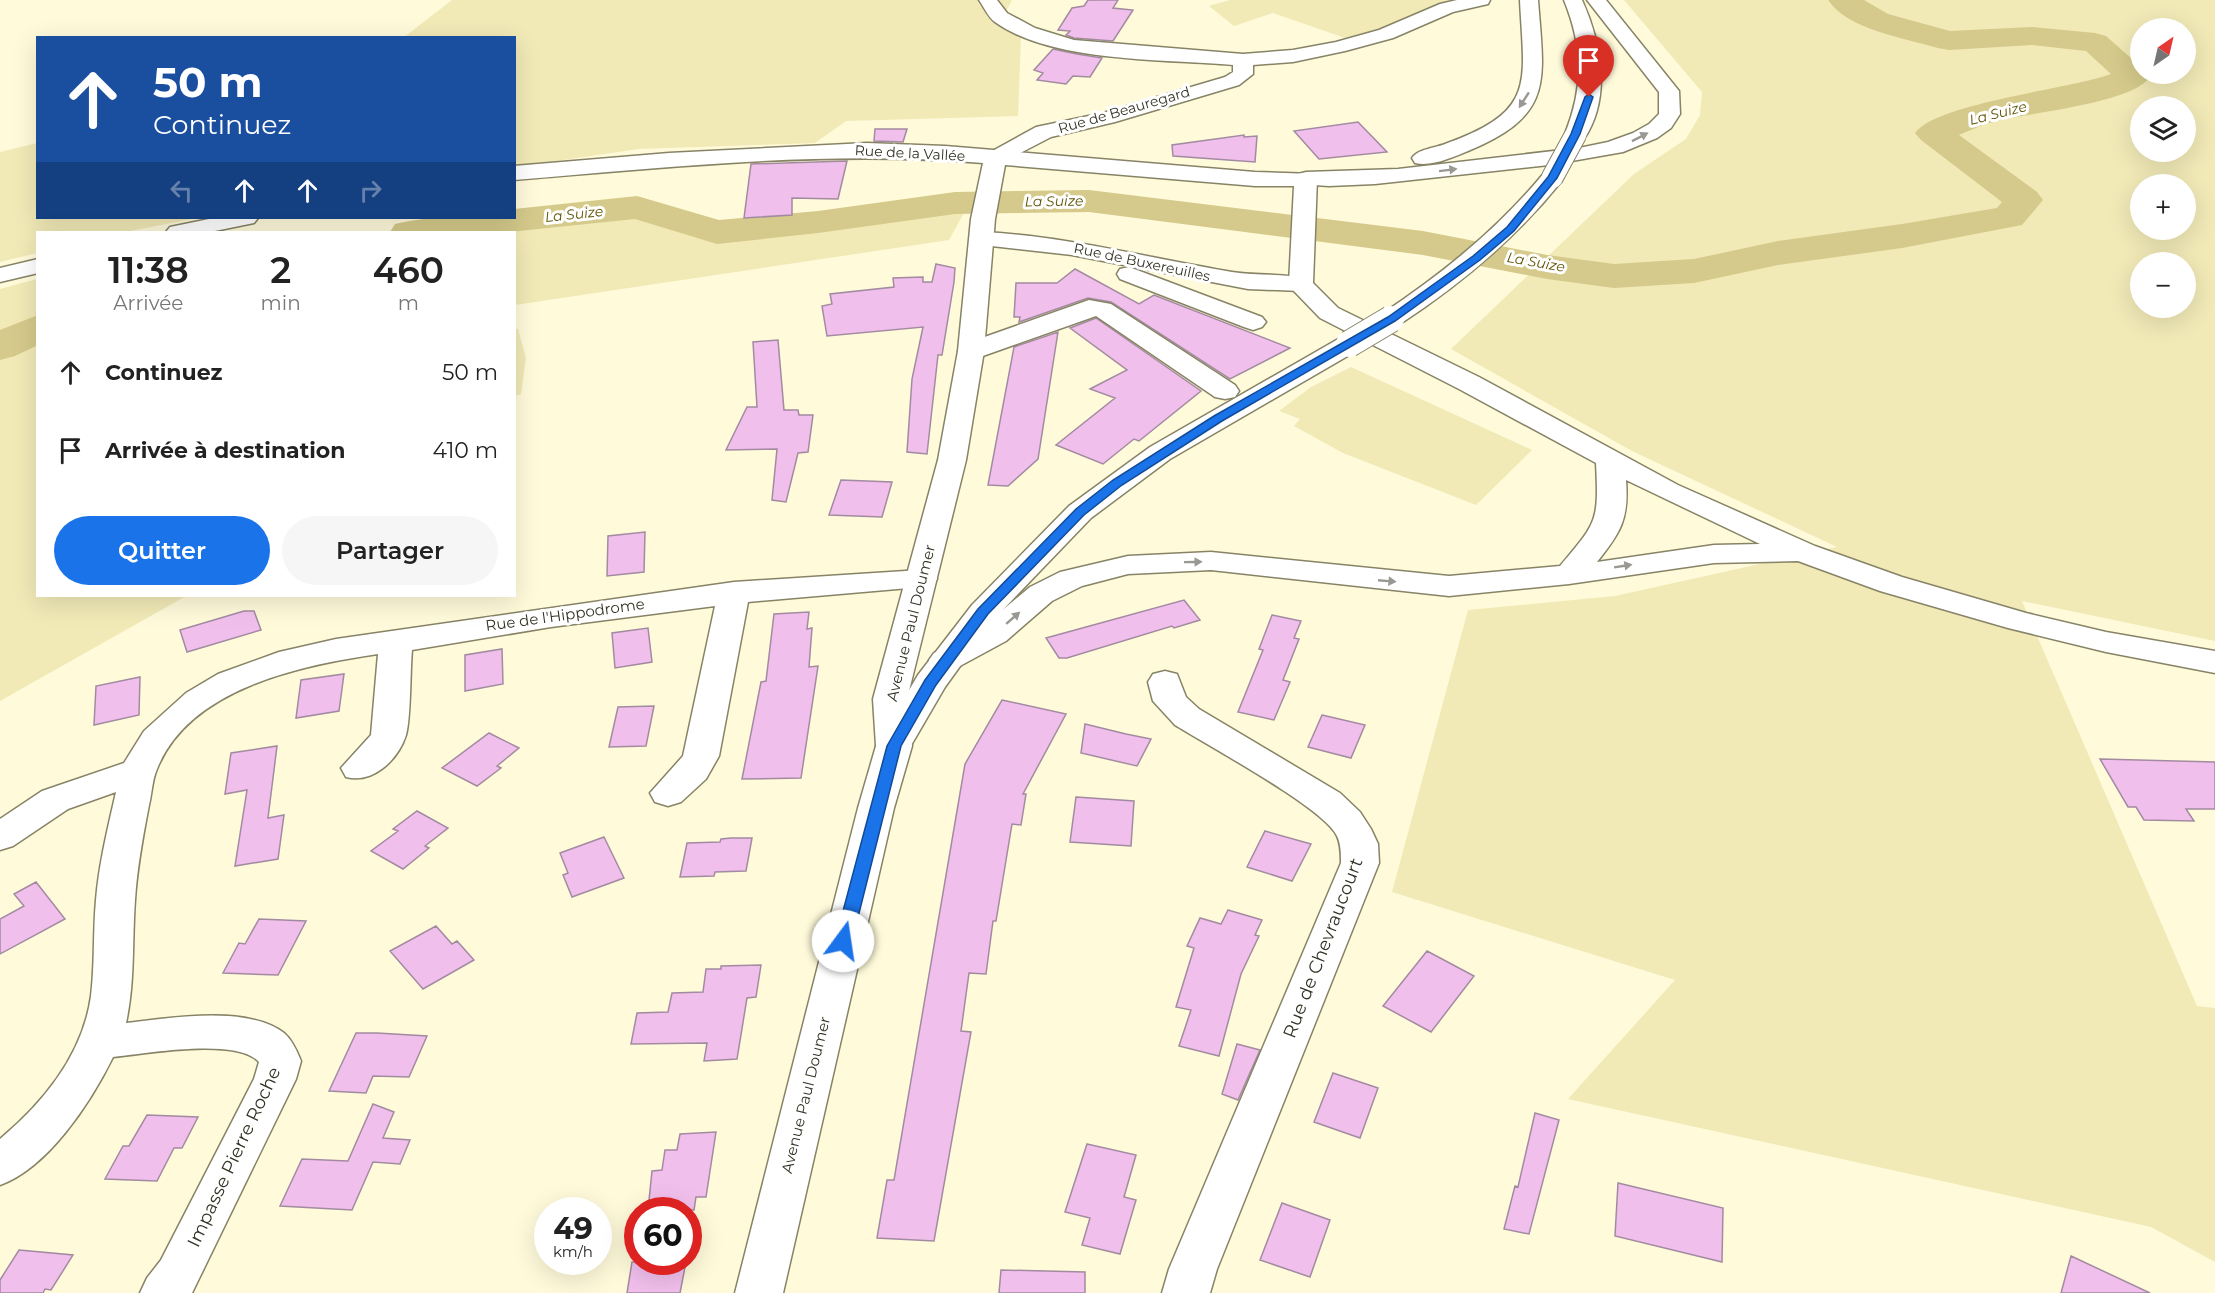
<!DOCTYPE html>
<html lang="fr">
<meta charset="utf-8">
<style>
:root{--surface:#fff;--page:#f6f6f6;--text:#222;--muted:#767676;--accent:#1a73e8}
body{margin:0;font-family:Montserrat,sans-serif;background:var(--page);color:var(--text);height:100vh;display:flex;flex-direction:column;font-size:22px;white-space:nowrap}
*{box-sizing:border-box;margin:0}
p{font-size:20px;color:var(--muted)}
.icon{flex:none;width:33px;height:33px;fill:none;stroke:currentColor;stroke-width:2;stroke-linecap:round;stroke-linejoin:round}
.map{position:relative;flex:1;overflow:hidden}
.sheet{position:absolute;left:36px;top:231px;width:480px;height:366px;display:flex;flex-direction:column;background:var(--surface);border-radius:0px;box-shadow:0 6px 24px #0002}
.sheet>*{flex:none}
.banner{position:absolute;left:36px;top:36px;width:480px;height:183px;border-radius:0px;box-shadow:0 6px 24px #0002;background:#1a4fa0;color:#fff;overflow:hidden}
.needle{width:39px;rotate:34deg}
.controls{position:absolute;left:2130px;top:18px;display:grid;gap:12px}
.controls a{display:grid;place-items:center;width:66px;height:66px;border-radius:50%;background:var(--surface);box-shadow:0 6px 24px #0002;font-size:30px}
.speed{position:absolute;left:534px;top:1197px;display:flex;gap:12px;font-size:30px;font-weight:700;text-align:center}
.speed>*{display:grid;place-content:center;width:78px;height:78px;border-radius:50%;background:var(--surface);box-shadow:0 6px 24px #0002;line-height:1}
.speed small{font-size:15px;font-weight:400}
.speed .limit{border:9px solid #d22;background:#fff;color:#111}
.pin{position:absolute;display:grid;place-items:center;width:51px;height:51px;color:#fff;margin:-62px -26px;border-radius:50% 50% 50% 0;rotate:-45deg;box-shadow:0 0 6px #0007}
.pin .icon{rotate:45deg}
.me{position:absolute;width:66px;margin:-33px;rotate:14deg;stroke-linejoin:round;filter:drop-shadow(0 0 4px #0008)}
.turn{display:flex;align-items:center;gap:21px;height:126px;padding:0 18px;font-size:27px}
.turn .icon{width:78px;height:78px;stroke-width:2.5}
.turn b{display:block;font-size:42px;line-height:51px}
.lanes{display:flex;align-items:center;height:57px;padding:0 18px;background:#0003;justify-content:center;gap:30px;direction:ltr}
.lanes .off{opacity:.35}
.eta{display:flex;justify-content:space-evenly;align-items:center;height:102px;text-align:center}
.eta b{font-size:36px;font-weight:600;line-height:42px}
.primary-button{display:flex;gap:12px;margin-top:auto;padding:12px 18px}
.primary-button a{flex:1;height:69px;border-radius:36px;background:var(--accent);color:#fff;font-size:24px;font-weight:600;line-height:69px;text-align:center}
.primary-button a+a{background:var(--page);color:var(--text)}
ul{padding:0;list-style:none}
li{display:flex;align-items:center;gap:18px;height:78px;padding:0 18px}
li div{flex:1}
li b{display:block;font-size:22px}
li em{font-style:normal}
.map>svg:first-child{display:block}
</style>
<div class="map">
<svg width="2215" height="1293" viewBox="0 0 2215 1293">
<rect width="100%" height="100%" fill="#fffada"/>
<path fill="#f1e9b6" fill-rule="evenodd" d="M 452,0 L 1012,0 L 1004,15 L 1021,37 L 1018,116 L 846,121 L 815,143 L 639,149 L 515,167 L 514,38 L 403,38 Z
M 1230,0 L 1466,0 L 1383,31 L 1351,40 L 1273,13 L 1234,26 L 1209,6 Z
M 1624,0 L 2215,0 L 2215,641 L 2022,601 L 2197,1006 L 2215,1008 L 2215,1262 L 2151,1227 L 1568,1099 L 1675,980 L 1392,892 L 1468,610 L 1615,596 L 1837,547 L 1632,451 L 1451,349 L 1634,174 L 1686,139 L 1700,115 L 1702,92 ZM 2140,28 L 2186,28 L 2186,74 L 2140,74 ZM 2140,106 L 2186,106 L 2186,152 L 2140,152 ZM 2140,184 L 2186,184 L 2186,230 L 2140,230 ZM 2140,262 L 2186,262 L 2186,308 L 2140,308 Z
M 37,143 L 38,218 L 197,218 L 125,232 L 38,232 L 37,253 L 0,262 L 0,152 Z
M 965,211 L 949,240 L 515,305 L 514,232 L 467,232 L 617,214 L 686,232 Z
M 37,279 L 38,596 L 186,596 L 0,701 L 0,289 Z
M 515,329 L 518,329 L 526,358 L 521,394 L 515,396 Z
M 1351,367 L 1532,450 L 1476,505 L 1343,453 L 1294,426 L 1300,419 L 1279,411 L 1311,387 Z"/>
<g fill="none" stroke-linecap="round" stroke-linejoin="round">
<path fill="#d5ca8b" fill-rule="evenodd" d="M 1828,0 L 1864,0 L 1888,14 L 1950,31 L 2032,27 L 2095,33 L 2106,36 L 2140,66 L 2140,74 L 2148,74 L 2150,77 C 2132,104 2023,113 1989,123 C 1979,126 1969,131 1959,135 L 2037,192 L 2043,200 L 2022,225 L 1902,248 L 1778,265 L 1694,283 L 1614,288 L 1547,279 L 1423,255 L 1089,212 L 955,214 L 818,233 L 717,244 L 635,219 L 509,232 L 390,232 L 395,224 C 434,214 475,218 514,218 L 514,209 L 637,196 L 719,220 L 818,211 L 955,192 L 1089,190 L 1423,231 L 1547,255 L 1614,264 L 1694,259 L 1778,241 L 1902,224 L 1997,208 L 2002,202 L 1921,140 L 1915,133 C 1936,103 2071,89 2111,74 L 2086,51 L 2032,45 L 1949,50 L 1938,48 C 1905,38 1848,30 1828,0 Z
M 38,315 L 38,345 L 15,356 L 0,360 L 0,330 Z"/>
</g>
<path fill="#f1bfec" stroke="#a28ba0" stroke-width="1.5" d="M 1088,0 L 1118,0 L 1113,8 L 1133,10 L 1113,41 L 1074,38 L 1066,35 L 1070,31 L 1058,30 L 1072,8 L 1084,6 Z
M 1053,49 L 1077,54 L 1102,58 L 1090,77 L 1073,76 L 1066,84 L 1037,80 L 1043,73 L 1034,70 Z
M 1358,122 L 1387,152 L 1319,159 L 1294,131 Z
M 875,129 L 907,129 L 903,142 L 874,141 Z
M 1244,135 L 1244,137 L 1257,136 L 1255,162 L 1173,156 L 1172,145 Z
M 847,161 L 838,199 L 792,198 L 792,215 L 744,218 L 751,164 Z
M 936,264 L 955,268 L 954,282 L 942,355 L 938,355 L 927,454 L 907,452 L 912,379 L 923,327 L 827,336 L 822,306 L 832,304 L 830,294 L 894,287 L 893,278 L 923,277 L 923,282 L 932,282 Z
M 1075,269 L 1139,304 L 1154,295 L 1290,348 L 1230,379 L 1111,302 L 1088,298 L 1019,322 L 1020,317 L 1014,317 L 1016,283 L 1057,283 Z
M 1096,318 L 1201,391 L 1139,441 L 1134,439 L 1103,464 L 1056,445 L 1115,398 L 1090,389 L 1127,370 L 1070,328 Z
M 1058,332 L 1038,459 L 1008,486 L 988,485 L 1014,347 Z
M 778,340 L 784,410 L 798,410 L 799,415 L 813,415 L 808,452 L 798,453 L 786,502 L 772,500 L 777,449 L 726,450 L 747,407 L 757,407 L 753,342 Z
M 841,480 L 892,482 L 882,517 L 829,515 Z
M 645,532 L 644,572 L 607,576 L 608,536 Z
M 1184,600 L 1200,620 L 1174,628 L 1172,626 L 1067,658 L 1059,658 L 1046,638 Z
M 244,611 L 254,611 L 261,630 L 187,652 L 180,630 Z
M 809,612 L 807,629 L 812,628 L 809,667 L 818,666 L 801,778 L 742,779 L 761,682 L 766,681 L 774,614 Z
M 1272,615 L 1301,621 L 1294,638 L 1299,639 L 1283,680 L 1290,682 L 1274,720 L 1238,712 L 1263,650 L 1259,649 Z
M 648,628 L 652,662 L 615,668 L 612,633 Z
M 502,649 L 503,684 L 465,691 L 465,655 Z
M 344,674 L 339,711 L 296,718 L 301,680 Z
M 140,677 L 139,715 L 94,725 L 96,686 Z
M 1002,700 L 1066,714 L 1023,794 L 1026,794 L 1021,825 L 1012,824 L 996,921 L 993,921 L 986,974 L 969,973 L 961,1031 L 971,1032 L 934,1241 L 877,1238 L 887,1180 L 894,1180 L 965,764 Z
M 654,706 L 646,746 L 609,747 L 618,707 Z
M 1322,715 L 1365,725 L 1351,758 L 1308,747 Z
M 1085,724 L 1126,734 L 1151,739 L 1137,766 L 1081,753 Z
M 489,733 L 519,748 L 497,766 L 501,768 L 477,786 L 442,768 Z
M 277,746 L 268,818 L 284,815 L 278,859 L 235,866 L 247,790 L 225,794 L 231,753 Z
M 2100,759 L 2215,762 L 2215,809 L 2186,809 L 2194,821 L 2144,820 L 2136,807 L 2128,807 Z
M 1076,797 L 1134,801 L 1131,846 L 1070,842 Z
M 417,811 L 448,828 L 425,846 L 429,848 L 403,869 L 371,851 L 398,831 L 393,829 Z
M 1265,831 L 1311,844 L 1292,881 L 1247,867 Z
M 604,837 L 624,878 L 572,897 L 563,875 L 568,873 L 560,853 Z
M 731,838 L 752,838 L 746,871 L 715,872 L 714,876 L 680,877 L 687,843 L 720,842 L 721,839 Z
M 36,882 L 65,919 L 0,954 L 0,919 L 24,906 L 14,894 Z
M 1228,910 L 1262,920 L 1255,935 L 1259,936 L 1241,974 L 1219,1056 L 1179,1046 L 1191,1010 L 1176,1007 L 1194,948 L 1187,946 L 1200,918 L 1221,924 Z
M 259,919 L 306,921 L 278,975 L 223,973 L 239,943 L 245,944 Z
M 436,926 L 452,944 L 457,941 L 474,960 L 423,989 L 390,951 Z
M 1427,951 L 1474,976 L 1431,1032 L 1383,1006 Z
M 761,965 L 756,997 L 747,998 L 737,1059 L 704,1061 L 707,1043 L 631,1044 L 637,1013 L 668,1012 L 672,993 L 703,992 L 706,969 L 721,969 L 721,966 Z
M 356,1033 L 377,1033 L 427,1036 L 409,1077 L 373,1076 L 366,1093 L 329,1091 Z
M 1237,1044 L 1260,1050 L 1238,1100 L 1222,1094 Z
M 1333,1073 L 1378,1088 L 1360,1138 L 1314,1122 Z
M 373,1104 L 394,1112 L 383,1138 L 410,1140 L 400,1164 L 373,1162 L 352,1210 L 280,1206 L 302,1159 L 348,1161 Z
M 1535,1113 L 1559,1120 L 1529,1234 L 1504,1229 L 1515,1186 L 1518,1187 Z
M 147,1115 L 198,1117 L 182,1148 L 174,1148 L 157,1181 L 105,1179 L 123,1146 L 129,1146 Z
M 716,1132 L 706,1197 L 696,1197 L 694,1210 L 648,1210 L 652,1171 L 662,1170 L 665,1150 L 677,1150 L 680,1134 Z
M 1087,1144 L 1136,1155 L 1124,1197 L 1136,1200 L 1120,1254 L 1082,1245 L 1090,1218 L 1065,1212 Z
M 1618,1183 L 1723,1208 L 1722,1262 L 1615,1236 Z
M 1282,1203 L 1330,1220 L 1310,1277 L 1260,1260 Z
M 19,1250 L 73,1255 L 51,1290 L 45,1289 L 43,1293 L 0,1293 L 0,1280 Z
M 2071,1256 L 2150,1293 L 2061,1293 Z
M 632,1262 L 686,1262 L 680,1293 L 627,1293 Z
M 1001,1270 L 1085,1272 L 1085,1293 L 999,1293 Z"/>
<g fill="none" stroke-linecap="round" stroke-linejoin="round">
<defs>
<path id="minor" d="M 979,0 L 997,0 L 1007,13 L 1035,28 L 1074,40 L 1243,54 L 1293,50 L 1336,42 L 1379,30 L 1440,4 L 1457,0 L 1490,0 L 1488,4 L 1453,12 L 1393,38 L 1345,51 L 1293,62 L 1253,65 L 1253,74 L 1239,85 L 1115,122 L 1051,137 L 995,166 L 987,164 L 984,159 L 987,154 L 1036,127 L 1103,113 L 1225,77 L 1233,72 L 1233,65 C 1164,59 1052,63 995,22 C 988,17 984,7 979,0 Z
M 982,232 C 1067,236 1148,258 1232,272 C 1257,276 1285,273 1310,279 L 1313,284 L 1310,289 L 1301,291 L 1248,289 L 1072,255 L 974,244 L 970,239 L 974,234 Z
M 1129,267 L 1262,317 L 1266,322 L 1262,327 L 1253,330 L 1244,327 L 1120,279 L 1117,274 L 1120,269 Z
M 1089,300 L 1111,304 L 1235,385 L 1239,391 L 1235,397 L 1225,399 L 1215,397 L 1096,316 L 980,357 L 971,359 L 962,357 L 958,351 L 962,345 Z
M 921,570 L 932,572 L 937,579 L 932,586 L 748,602 L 719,756 L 706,779 L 681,802 L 668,806 L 655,802 L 650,793 L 683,756 L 715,606 L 551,627 L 412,650 C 410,670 411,718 406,735 C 398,760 373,784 346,777 L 341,768 L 371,735 L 378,654 C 302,665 189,688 157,769 C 152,780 152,793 149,805 C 143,836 137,868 135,900 C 132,941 135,982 126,1023 C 168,1018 249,1005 284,1033 C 292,1040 297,1051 301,1061 L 296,1079 L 192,1293 L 140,1293 L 147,1278 L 161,1260 L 254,1079 L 259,1062 C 236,1037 145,1054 113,1057 C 91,1102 48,1168 0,1185 L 0,1139 C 44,1102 83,1054 91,996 C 95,964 93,932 96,900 C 99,863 108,828 116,792 L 68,809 L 13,846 L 0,850 L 0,819 L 42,791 L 124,763 L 144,731 L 186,693 L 218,674 L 279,652 L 336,639 L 734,582 Z
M 1165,671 L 1177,674 L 1186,697 L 1199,709 L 1340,793 L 1360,812 L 1371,829 L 1378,844 L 1379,863 L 1217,1269 L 1210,1293 L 1162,1293 L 1169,1269 L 1341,863 C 1341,854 1341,844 1337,836 C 1324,808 1207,745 1175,725 L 1153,701 L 1148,682 L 1153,674 Z"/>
<path id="secondary" d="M 1520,0 L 1538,0 C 1544,81 1555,115 1468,151 C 1453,157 1432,167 1415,163 L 1412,158 C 1418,149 1435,148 1445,144 C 1537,111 1524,84 1520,0 Z
M 1564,0 L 1582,0 C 1601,42 1612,97 1584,139 L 1568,139 L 1565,134 C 1584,86 1583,47 1564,0 Z
M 1587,0 L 1606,0 L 1679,91 L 1680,114 L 1671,128 L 1657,138 L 1623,152 L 1549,165 L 1375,184 L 1329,186 L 1298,184 L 1295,179 L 1298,174 L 1306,172 L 1398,169 L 1579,148 L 1608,142 L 1633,133 L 1649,124 L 1659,114 L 1659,92 Z
M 1552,171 L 1560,173 L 1563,178 L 1560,183 C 1514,240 1461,284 1400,324 L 1391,327 L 1382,324 L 1378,319 L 1382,314 C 1443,273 1497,230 1544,173 Z
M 1349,336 L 1358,338 L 1362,344 L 1358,350 L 1170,459 L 1091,518 L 994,619 L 945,687 L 906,754 L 894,758 L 882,754 L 876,746 L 918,675 L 972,605 L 1069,506 L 1150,447 L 1340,338 Z"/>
<path id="primary" d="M 867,143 L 945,146 L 1255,172 L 1314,174 L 1317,179 L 1313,283 L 1338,308 L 1479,377 L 1678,485 L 1815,546 L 1902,577 L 2026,613 L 2106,632 L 2215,651 L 2215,673 L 2106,652 L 2008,628 L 1880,591 L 1798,561 L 1714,563 L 1569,584 L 1449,596 L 1211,570 L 1128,574 L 1082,586 L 1052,601 L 1006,641 L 958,667 L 946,671 L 934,667 L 929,660 L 934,653 L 982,627 L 1030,587 L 1060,572 L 1128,556 L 1211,552 L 1449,576 L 1560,566 C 1597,522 1599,522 1596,463 L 1459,389 L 1320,318 L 1292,289 L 1289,284 L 1294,186 L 1255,186 L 1005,165 L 995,219 L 984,351 L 966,460 L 907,699 L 912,746 L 894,808 L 783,1293 L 735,1293 L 858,808 L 876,746 L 873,699 L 938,460 L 958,351 L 971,219 L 983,163 C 827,150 670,167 514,180 L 514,166 L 669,153 ZM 1626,480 L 1760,544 L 1714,545 L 1597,562 C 1621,532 1629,519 1626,480 Z
M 214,218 L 258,218 L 254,223 L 210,232 L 166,232 L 170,227 Z
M 38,259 L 38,273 L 0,282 L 0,268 Z"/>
</defs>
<use href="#minor" stroke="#878366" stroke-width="3"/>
<use href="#secondary" stroke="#878366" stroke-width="3"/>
<use href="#primary" stroke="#878366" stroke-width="3"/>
<use href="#minor" fill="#fff" fill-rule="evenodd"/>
<use href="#secondary" fill="#fff" fill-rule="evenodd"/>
<use href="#primary" fill="#fff" fill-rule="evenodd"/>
<defs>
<path id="secondary-bridge-far1" d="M 1552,178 L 1576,134"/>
<path id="secondary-bridge" d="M 1349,344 L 1391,319"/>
</defs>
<use href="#secondary-bridge-far1" stroke="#878366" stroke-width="23" stroke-linecap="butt"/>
<use href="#secondary-bridge" stroke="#878366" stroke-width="28" stroke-linecap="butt"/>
<use href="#secondary-bridge-far1" stroke="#fff" stroke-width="21"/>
<use href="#secondary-bridge" stroke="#fff" stroke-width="26"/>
</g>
<defs><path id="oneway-solid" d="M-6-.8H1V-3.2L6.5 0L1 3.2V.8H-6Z" transform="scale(1.5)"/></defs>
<g fill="#999892">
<use href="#oneway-solid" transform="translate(1524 100) rotate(123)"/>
<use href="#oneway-solid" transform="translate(1640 137) rotate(-27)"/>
<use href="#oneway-solid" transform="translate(1448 170) rotate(-7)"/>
<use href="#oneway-solid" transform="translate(1193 562) rotate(-1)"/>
<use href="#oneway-solid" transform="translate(1623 566) rotate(-9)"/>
<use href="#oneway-solid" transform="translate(1387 581) rotate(5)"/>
<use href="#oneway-solid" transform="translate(1013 618) rotate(-41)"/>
</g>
<path fill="#1a73e8" stroke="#114b97" stroke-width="1.5" d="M 1589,94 L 1593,97 L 1580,134 L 1557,178 L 1514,231 L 1480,260 L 1395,321 L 1222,421 L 1122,485 L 1084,515 L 988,614 L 936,685 L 901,746 L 852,941 L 843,947 L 838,945 L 835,941 L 887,746 L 925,680 L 978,609 L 1076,509 L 1113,480 L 1214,416 L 1388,317 L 1473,256 L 1507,227 L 1548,177 L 1571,134 L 1585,97 Z"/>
<g text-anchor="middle" stroke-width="6" stroke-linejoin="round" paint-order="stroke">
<g font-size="14" fill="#333225" stroke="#fff">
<text transform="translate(1124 110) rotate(-16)" y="5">Rue de Beauregard</text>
<text transform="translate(910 153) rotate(3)" y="5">Rue de la Vallée</text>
<text transform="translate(1142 262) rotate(12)" y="5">Rue de Buxereuilles</text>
</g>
<g font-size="14" font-style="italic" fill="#5e5303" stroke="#fff">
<text transform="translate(1998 113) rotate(-14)" y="5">La Suize</text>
<text transform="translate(1054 201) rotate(-1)" y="5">La Suize</text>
<text transform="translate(574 214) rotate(-6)" y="5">La Suize</text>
<text transform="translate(1536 262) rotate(10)" y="5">La Suize</text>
</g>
<g font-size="15" fill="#333225" stroke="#fff">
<text transform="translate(565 615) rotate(-8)" y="5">Rue de l'Hippodrome</text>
<text transform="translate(911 623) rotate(-76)" y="5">Avenue Paul Doumer</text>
<text transform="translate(806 1095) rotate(-76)" y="5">Avenue Paul Doumer</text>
</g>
<g font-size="18" fill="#333225" stroke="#fff">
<text transform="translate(1323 948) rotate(-69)" y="6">Rue de Chevraucourt</text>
<text transform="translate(234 1157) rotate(-65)" y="6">Impasse Pierre Roche</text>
</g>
</g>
</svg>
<div class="controls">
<a><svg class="needle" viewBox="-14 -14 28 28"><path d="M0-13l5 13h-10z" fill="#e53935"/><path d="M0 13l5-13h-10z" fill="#767676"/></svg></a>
<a><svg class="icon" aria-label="layers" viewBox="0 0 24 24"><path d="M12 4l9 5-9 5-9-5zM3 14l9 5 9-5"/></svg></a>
<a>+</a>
<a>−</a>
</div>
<div class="speed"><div>49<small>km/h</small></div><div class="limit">60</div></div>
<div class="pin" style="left:1589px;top:97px;background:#d93025"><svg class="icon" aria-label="arrive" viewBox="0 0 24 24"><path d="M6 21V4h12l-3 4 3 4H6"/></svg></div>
<svg class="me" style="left:843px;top:941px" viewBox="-20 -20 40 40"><circle r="19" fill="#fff"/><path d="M0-13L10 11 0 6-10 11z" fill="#1a73e8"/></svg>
<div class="banner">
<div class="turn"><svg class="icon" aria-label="ahead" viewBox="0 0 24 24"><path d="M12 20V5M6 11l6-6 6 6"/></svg><div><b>50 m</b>Continuez</div></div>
<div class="lanes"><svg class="icon off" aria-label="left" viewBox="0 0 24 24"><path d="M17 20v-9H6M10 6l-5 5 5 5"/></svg><svg class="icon" aria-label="ahead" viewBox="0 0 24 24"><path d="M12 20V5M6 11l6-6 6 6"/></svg><svg class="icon" aria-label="ahead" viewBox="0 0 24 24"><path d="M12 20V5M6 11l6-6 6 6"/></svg><svg class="icon off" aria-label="right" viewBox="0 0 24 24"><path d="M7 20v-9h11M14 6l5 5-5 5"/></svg></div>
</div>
<section class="sheet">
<div class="eta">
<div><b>11:38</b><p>Arrivée</p></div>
<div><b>2</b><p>min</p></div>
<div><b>460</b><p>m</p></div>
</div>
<ul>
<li><svg class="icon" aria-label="ahead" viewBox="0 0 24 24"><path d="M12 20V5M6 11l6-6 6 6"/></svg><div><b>Continuez</b></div><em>50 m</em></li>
<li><svg class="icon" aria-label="arrive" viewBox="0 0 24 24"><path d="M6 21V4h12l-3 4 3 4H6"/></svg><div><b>Arrivée à destination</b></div><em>410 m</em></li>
</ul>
<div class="primary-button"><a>Quitter</a><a>Partager</a></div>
</section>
</div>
